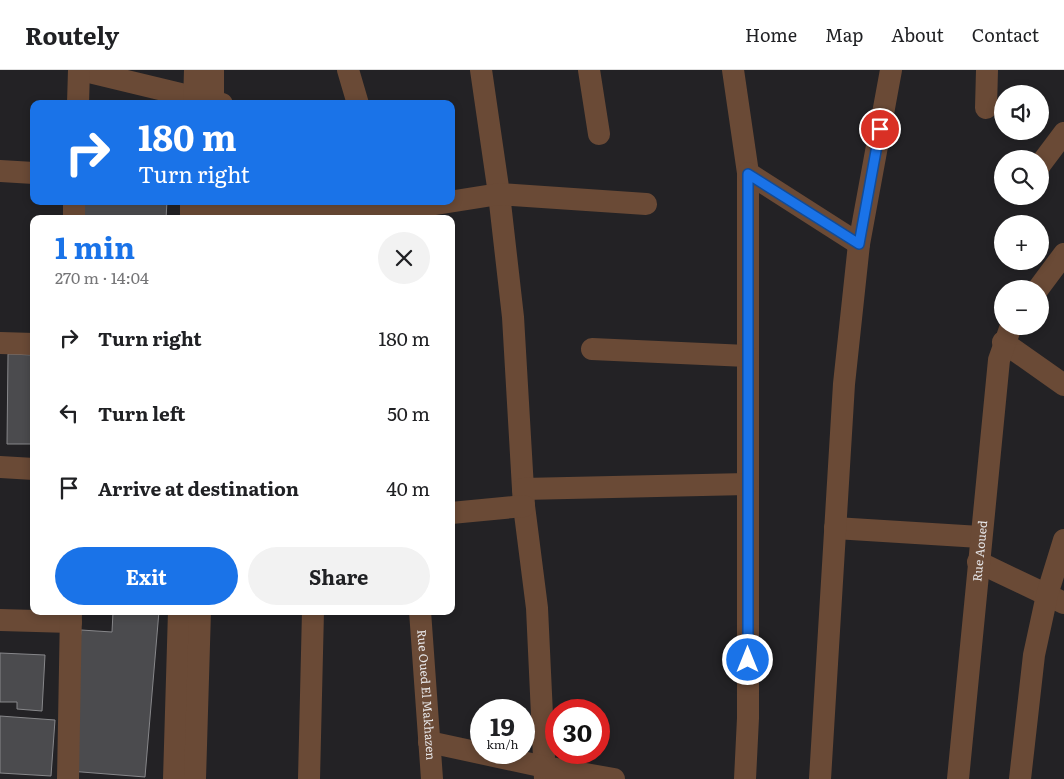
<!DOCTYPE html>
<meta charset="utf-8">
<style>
:root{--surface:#fff;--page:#f2f2f2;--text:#202124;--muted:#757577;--line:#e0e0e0;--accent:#1a73e8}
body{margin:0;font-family:Literata,serif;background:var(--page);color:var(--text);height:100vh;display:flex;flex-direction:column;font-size:19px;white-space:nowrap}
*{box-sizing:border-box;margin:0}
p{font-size:16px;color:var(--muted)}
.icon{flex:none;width:28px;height:28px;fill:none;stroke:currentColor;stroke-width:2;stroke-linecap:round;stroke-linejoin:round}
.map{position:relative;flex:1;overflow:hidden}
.drawer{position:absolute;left:30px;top:145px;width:425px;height:400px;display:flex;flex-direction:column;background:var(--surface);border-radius:10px;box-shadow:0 2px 8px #0003}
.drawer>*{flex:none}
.top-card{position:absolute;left:30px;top:30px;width:425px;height:105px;border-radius:10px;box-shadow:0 2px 8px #0003;background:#1a73e8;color:#fff;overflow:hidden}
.buttons{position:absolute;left:994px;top:15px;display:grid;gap:10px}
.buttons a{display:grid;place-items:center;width:55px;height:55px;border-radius:50%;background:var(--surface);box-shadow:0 2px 8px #0003;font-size:25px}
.speed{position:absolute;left:470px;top:629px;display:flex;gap:10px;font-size:25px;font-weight:700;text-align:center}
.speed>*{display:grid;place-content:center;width:65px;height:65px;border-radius:50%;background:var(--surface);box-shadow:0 2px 8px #0003;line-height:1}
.speed small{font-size:12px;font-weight:400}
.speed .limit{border:8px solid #d22;background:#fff;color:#111}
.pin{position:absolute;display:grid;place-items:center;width:42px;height:42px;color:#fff;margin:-21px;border:2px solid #fff;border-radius:50%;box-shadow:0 1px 5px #0007}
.me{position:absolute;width:55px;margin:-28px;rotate:0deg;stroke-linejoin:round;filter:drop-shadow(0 0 4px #0008)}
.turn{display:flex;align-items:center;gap:18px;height:105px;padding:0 25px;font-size:22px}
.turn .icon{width:65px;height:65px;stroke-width:2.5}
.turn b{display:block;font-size:35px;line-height:42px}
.round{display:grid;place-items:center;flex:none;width:52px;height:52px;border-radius:26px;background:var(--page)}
.headline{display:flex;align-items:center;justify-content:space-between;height:85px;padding:0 25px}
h1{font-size:30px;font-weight:700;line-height:38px;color:var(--accent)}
.cta{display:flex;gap:10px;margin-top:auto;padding:10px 25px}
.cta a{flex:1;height:58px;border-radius:30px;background:var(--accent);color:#fff;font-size:20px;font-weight:700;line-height:58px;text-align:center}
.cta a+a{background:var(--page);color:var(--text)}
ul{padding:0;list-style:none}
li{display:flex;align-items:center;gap:15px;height:75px;padding:0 25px}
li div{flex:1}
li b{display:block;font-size:19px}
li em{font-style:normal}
header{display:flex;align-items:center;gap:30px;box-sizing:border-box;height:70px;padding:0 25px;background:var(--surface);border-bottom:1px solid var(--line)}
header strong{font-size:24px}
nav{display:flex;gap:28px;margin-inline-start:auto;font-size:18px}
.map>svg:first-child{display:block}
</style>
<header>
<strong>Routely</strong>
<nav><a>Home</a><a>Map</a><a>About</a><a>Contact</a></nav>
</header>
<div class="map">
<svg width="1064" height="709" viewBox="0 0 1064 709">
<rect width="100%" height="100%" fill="#232225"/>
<path fill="#4b4b4e" stroke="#87878a" d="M 78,131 L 167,131 L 166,149 L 78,149 Z
M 8,284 L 34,285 L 34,374 L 7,374 Z
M 100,541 L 159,541 L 145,707 L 69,701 L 81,560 L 112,562 L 113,542 Z
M 0,583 L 45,585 L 42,641 L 17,639 L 17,632 L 0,632 Z
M 0,646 L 55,650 L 51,706 L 0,703 Z"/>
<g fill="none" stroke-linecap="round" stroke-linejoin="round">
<g stroke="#6a4a36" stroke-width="22">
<path d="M 81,0 L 222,34"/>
<path d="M 348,0 L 358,34"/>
<path d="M 481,0 L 499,124 L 513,247 L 524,436 L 537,538 L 545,709"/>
<path d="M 589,0 L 599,64"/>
<path d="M 733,0 L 748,103 L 748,648 L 745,709"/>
<path d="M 78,34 L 79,0"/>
<path d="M 194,34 L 195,0"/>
<path d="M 213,34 L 213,0"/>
<path d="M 986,38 L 987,0"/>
<path d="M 1040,95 L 1064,63"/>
<path d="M 0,101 L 34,103"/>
<path d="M 748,103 L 859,174"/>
<path d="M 210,139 L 398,140 L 499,124 L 646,134"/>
<path d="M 74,149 L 74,131"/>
<path d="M 191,149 L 191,131"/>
<path d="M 1038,219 L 1064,184"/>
<path d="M 1003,272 L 1064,315"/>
<path d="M 0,273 L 34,274"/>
<path d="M 592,279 L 747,286"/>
<path d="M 0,397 L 34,399"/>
<path d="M 523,419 L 747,414"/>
<path d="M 451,443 L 524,436"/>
<path d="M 835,458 L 980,467"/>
<path d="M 978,492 L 1064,533"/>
<path id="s1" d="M 420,541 L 432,709"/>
<path d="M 0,550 L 71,552"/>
<path d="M 429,672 L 545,697 L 614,709"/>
<path d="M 68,709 L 71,541"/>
<path d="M 174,709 L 179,541"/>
<path d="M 195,709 L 200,541"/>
<path d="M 309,709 L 313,541"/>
<path d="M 820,709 L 844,314 L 859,174 L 891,0"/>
<path id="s2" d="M 958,709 L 999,290 L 1011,256"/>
<path d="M 1020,709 L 1034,585 L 1047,525 L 1064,470"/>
</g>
</g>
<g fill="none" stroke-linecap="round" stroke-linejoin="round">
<defs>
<path id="route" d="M 748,590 L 748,104 L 859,174 L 880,59"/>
</defs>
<use href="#route" stroke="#114b97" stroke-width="12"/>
<use href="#route" stroke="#1a73e8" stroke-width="9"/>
</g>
<g text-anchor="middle" stroke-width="5" stroke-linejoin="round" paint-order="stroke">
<g font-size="12" fill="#e7e6e8" stroke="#19191c">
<text dy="4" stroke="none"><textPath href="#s2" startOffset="229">Rue Aoued</textPath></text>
<text dy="4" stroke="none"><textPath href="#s1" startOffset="84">Rue Oued El Makhazen</textPath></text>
</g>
</g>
</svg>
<div class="buttons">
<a><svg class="icon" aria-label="sound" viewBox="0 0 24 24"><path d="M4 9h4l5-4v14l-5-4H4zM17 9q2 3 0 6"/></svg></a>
<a><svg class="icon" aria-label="search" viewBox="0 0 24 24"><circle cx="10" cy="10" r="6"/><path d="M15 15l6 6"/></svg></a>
<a>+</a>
<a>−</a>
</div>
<div class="speed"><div>19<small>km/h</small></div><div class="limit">30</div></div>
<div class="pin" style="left:880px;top:59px;background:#d93025"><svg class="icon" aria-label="arrive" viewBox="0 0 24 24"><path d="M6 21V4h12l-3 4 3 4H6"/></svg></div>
<svg class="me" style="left:748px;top:590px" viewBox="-20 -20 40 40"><circle r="17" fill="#1a73e8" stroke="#fff" stroke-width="3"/><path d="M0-11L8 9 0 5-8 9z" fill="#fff"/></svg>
<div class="top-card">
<div class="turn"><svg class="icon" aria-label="right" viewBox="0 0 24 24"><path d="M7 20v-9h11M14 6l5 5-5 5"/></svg><div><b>180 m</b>Turn right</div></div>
</div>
<section class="drawer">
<div class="headline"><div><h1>1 min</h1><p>270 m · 14:04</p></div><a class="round"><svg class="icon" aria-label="close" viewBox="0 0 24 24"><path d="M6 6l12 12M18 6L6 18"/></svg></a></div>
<ul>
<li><svg class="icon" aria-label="right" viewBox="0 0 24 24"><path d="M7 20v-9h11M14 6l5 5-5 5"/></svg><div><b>Turn right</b></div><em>180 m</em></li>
<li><svg class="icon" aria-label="left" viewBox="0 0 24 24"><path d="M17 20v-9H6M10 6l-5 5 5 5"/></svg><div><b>Turn left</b></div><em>50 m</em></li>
<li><svg class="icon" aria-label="arrive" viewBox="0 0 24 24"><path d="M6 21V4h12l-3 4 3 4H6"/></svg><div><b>Arrive at destination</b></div><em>40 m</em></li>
</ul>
<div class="cta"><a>Exit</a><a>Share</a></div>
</section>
</div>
